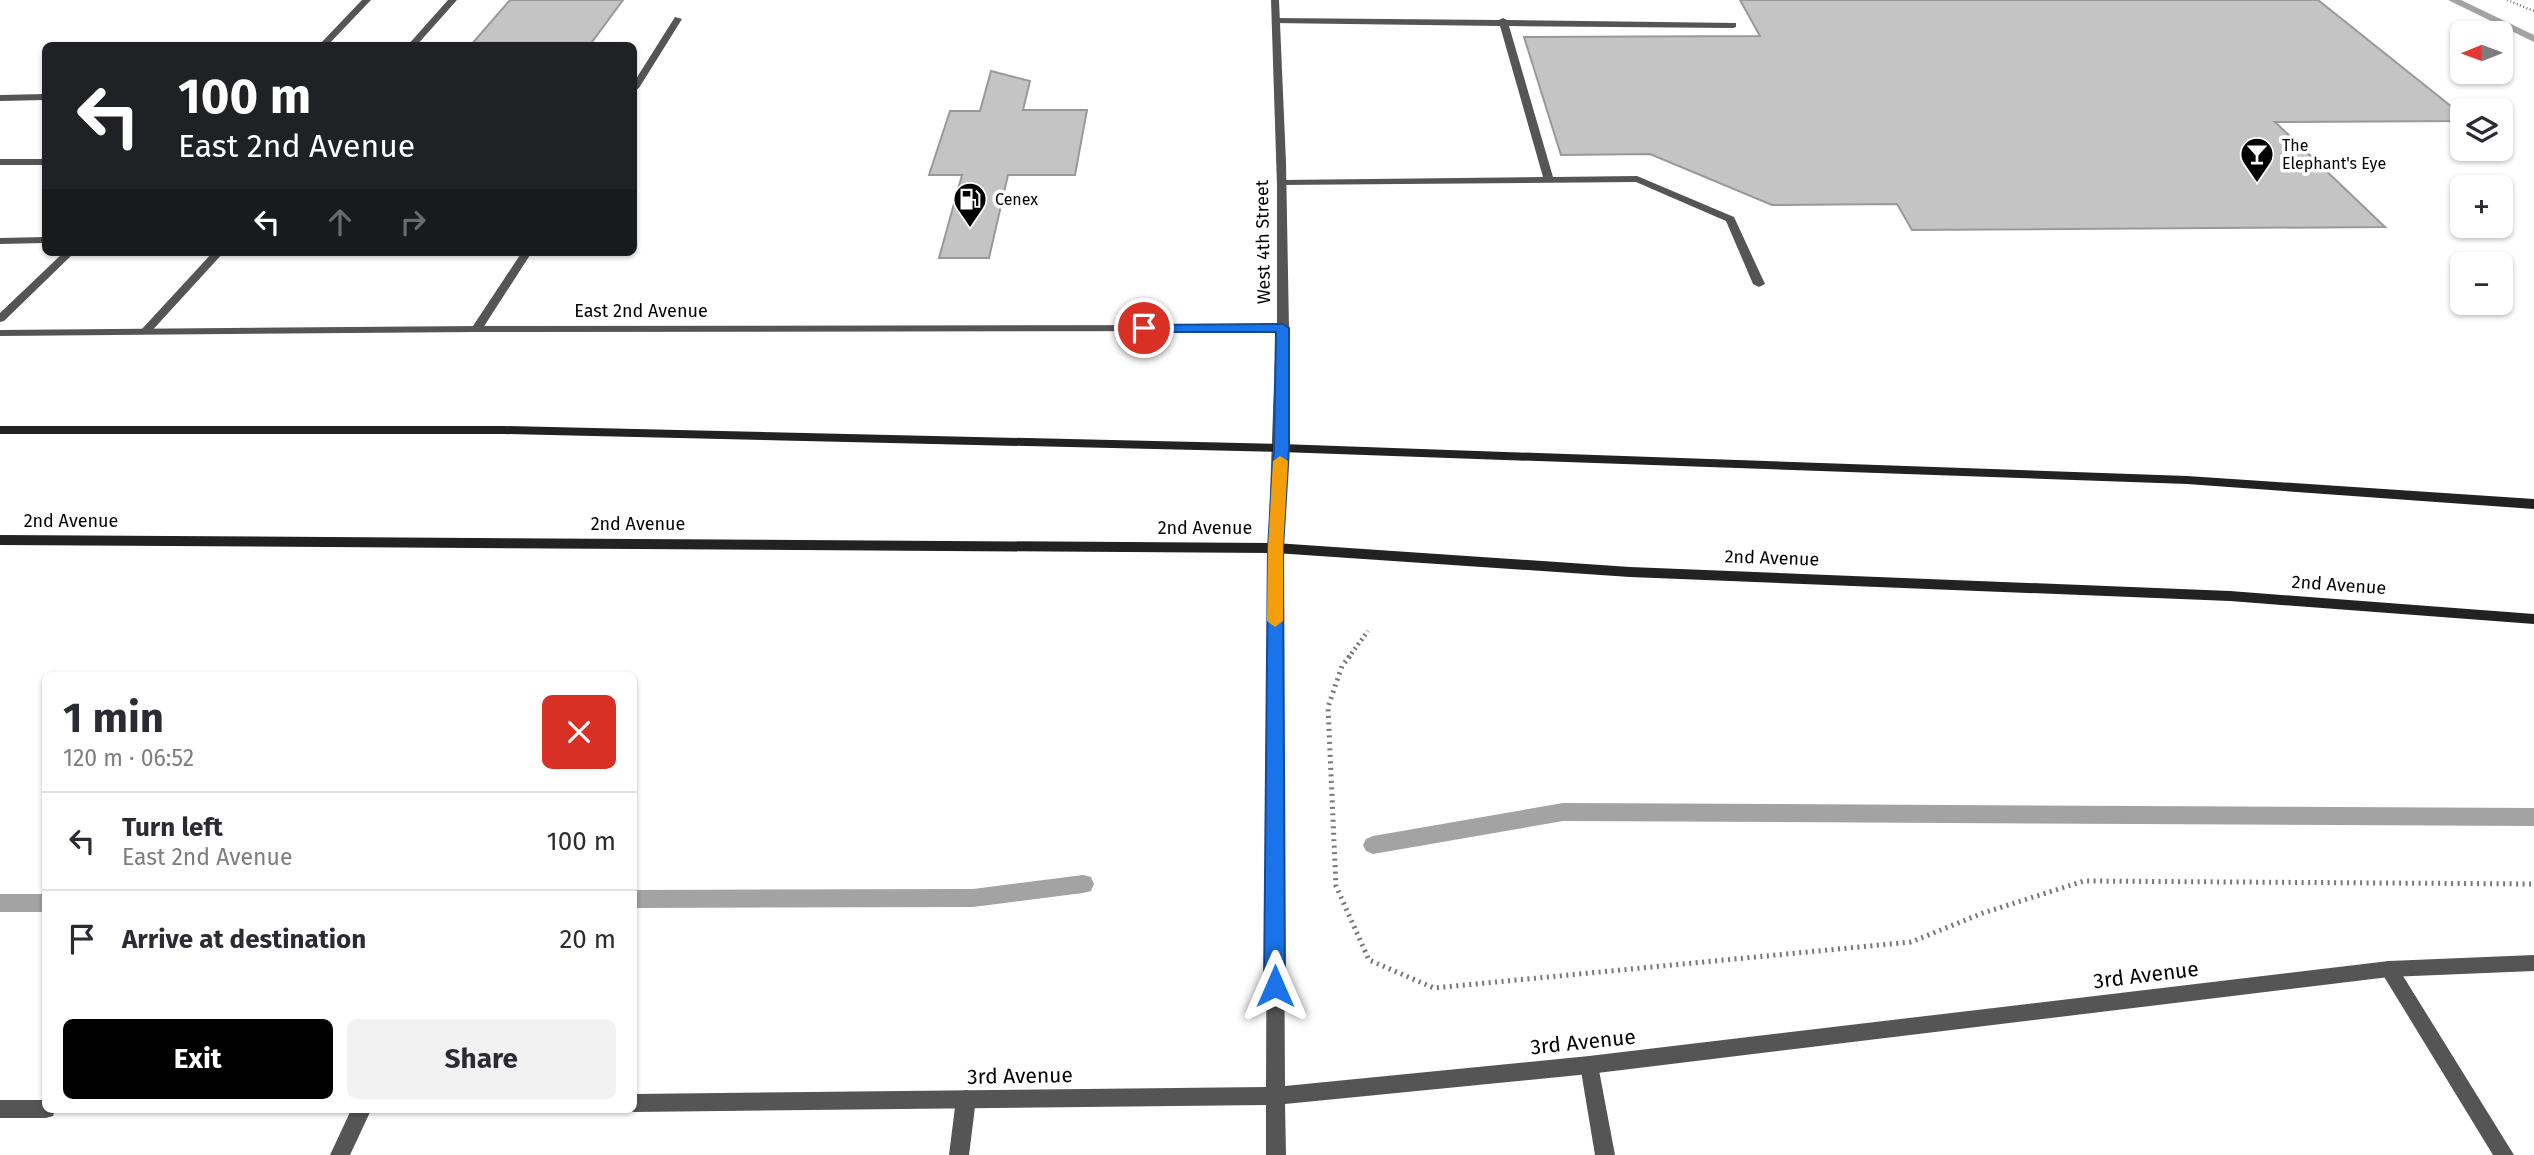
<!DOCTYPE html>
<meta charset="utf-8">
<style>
:root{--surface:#fff;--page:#f2f2f3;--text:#2b2b33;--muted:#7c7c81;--line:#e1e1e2;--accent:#000}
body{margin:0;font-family:"Fira Sans",sans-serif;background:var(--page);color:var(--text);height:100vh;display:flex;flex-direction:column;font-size:26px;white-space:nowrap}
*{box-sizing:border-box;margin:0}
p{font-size:23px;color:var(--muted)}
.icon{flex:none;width:38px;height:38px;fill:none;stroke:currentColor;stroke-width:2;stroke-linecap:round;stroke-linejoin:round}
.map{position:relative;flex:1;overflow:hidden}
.sheet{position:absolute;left:42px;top:672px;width:595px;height:441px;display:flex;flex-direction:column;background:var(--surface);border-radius:10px;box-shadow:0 2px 5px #0004}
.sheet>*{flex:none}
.hud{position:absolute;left:42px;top:42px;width:595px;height:214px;border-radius:10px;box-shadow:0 2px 5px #0004;background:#202124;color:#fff;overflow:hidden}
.needle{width:46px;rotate:269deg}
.controls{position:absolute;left:2450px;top:21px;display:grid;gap:14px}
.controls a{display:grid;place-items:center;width:63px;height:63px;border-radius:10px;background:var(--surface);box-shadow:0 2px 5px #0004;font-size:35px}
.pin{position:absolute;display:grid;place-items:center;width:60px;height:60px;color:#fff;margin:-30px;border:4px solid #fff;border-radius:50%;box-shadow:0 2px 7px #0007}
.me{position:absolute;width:77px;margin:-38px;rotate:0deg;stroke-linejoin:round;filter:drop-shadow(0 0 5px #0008)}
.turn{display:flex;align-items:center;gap:24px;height:147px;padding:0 21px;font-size:32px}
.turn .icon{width:91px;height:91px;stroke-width:2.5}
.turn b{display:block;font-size:49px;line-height:60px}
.lanes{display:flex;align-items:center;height:66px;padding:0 21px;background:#0003;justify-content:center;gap:35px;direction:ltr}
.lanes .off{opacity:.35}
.round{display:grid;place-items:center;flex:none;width:74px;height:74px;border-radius:10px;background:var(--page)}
.overview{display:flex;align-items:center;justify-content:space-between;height:119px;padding:0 21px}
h1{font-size:42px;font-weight:700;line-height:52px}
.primary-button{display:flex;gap:14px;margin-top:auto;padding:14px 21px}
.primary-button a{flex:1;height:80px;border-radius:10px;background:var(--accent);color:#fff;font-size:28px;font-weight:700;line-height:80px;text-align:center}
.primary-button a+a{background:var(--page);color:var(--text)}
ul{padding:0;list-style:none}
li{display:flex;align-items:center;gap:21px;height:98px;padding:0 21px;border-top:2px solid var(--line)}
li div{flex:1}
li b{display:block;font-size:26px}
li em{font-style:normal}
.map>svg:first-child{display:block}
</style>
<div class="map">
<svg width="2534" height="1155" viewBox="0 0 2534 1155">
<rect width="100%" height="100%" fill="#fff"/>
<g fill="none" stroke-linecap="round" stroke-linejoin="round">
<path fill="#a3a3a3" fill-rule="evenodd" d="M 2448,0 L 2461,0 L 2534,35 L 2534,42 Z
M 1563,803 L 2534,808 L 2534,826 L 1563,821 L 1373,854 L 1366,851 L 1363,845 L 1366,839 L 1373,836 Z
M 1083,875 L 1091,877 L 1094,884 L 1091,891 L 1083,893 L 973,907 L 634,908 L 634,890 L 973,889 Z
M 0,894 L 46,894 L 46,912 L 0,912 Z"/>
</g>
<path fill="#c4c4c4" stroke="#999" stroke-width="2" d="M 510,0 L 623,0 L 589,46 L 470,46 Z
M 1740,0 L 2318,0 L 2462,115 L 2462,121 L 2275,122 L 2385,227 L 1912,230 L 1897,204 L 1772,205 L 1650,154 L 1561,155 L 1524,37 L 1760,36 Z
M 991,71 L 1030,81 L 1023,110 L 1087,110 L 1075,175 L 1008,175 L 989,258 L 939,258 L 962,175 L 929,175 L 950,111 L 980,111 Z"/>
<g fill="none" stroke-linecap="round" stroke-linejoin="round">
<path stroke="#777" stroke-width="2.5" stroke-dasharray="1 2.5" stroke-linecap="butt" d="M 2507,0 L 2534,11"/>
<path stroke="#777" stroke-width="4.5" stroke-dasharray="2 3.5" stroke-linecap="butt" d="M 1348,658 L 1368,631"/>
<path stroke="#777" stroke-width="5" stroke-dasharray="2 4.5" stroke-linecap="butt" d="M 1350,656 L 1342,666 L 1328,707 L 1336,886 L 1369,960 L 1434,988 L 1911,942 L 1983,913 L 2084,881 L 2534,884"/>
<path fill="#555" fill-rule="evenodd" d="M 362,0 L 371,0 L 327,46 L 318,46 Z
M 448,0 L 457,0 L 416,46 L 407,46 Z
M 675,17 L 682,19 L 639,88 L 634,91 L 634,82 Z
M 1275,18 L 1499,20 L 1503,18 L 1507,20 L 1736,23 L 1736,27 L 1733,28 L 1509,26 L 1553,177 L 1637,176 L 1734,217 L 1765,284 L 1759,287 L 1753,284 L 1726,221 L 1636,182 L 1278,185 L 1278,181 L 1282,180 L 1543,177 L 1500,26 L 1272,23 L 1272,19 Z
M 46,94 L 46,100 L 0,101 L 0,95 Z
M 0,159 L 46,159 L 46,165 L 0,165 Z
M 46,237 L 46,243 L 0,244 L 0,238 Z
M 64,252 L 75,252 L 4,321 L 0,322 L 0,313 Z
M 213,252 L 224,252 L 149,334 L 141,334 L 141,330 Z
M 522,252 L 532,252 L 481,331 L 473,331 L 471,329 Z
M 2389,961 L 2395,963 L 2514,1155 L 2493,1155 L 2383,975 L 2380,969 L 2383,963 Z
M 1589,1056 L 1596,1059 L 1598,1065 L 1615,1155 L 1595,1155 L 1580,1065 L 1582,1059 Z
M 966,1090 L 973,1092 L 976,1099 L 969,1155 L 949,1155 L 956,1099 L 959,1092 Z
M 351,1110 L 371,1110 L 350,1155 L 330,1155 Z"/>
<path fill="#555" fill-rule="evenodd" d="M 1271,0 L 1279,0 L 1286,163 L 1289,328 L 1282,548 L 1285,1086 L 1589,1056 L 2389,961 L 2534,955 L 2534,971 L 2389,977 L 1589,1074 L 1285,1104 L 1286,1155 L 1266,1155 L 1266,1105 L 634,1112 L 627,1110 L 634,1110 L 634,1094 L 1266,1087 L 1268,548 L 1276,331 L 477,332 L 0,336 L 0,330 L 477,326 L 1277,325 L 1277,186 Z
M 0,1100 L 46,1100 L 46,1110 L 55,1110 L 53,1116 L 46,1118 L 0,1118 Z"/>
<path fill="#222" fill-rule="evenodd" d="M 0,426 L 504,426 L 1281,444 L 2187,476 L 2534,499 L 2534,509 L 2187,484 L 1281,452 L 504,434 L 0,434 Z
M 0,535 L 1275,543 L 1630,567 L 2230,591 L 2534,614 L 2534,624 L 2230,601 L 1630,577 L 1275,553 L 0,545 Z"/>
</g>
<path fill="#1a73e8" stroke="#114b97" stroke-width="2" d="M 1283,324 L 1289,328 L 1289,448 L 1283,548 L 1285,986 L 1282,993 L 1275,996 L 1267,993 L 1264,986 L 1268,548 L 1274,448 L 1276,332 L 1144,332 L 1137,328 L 1144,325 Z"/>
<path fill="#f59e0b" d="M 1280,456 L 1288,461 L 1283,548 L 1283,621 L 1275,627 L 1267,621 L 1268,548 L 1273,461 Z"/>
<defs>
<symbol id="bar-pin" viewBox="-11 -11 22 30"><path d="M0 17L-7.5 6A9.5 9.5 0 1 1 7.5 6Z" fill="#000" stroke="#fff"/><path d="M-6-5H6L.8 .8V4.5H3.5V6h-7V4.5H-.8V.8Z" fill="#fff"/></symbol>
<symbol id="fuel-pin" viewBox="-11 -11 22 30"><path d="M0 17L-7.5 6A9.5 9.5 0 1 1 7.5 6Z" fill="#000" stroke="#fff"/><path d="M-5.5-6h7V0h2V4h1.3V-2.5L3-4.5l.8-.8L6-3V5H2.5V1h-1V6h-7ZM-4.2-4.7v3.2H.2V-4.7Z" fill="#fff"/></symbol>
</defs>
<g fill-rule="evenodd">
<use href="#bar-pin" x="2238" y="135" width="38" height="52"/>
<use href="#fuel-pin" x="951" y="180" width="38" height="52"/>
</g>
<g text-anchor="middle" stroke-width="7" stroke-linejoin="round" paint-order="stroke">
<g font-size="16" fill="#000" stroke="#fff" text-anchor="start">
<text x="2282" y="151">The<tspan x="2282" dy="18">Elephant's Eye</tspan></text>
<text x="995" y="205">Cenex</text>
</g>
<g font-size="18" fill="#000" stroke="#fff">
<text transform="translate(1263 242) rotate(-91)" y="6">West 4th Street</text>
<text x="641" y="317">East 2nd Avenue</text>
<text x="71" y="527">2nd Avenue</text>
<text x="638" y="530">2nd Avenue</text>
<text x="1205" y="534">2nd Avenue</text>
<text transform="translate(1772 558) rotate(2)" y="6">2nd Avenue</text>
<text transform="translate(2339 585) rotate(4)" y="6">2nd Avenue</text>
</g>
<g font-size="21" fill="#000" stroke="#fff">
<text transform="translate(2146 975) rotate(-7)" y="7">3rd Avenue</text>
<text transform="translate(1583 1042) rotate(-6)" y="7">3rd Avenue</text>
<text transform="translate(1020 1076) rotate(-1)" y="7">3rd Avenue</text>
</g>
</g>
</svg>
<div class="controls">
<a><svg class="needle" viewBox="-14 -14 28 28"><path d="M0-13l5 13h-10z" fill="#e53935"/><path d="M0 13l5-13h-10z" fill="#7c7c81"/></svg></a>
<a><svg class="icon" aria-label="layers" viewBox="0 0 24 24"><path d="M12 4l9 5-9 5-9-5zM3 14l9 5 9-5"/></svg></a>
<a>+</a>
<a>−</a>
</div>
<div class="pin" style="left:1144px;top:328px;background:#d93025"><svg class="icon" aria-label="arrive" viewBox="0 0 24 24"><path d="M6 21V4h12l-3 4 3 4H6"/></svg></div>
<svg class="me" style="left:1275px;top:986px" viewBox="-20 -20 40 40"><path d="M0-17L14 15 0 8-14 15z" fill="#1a73e8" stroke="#fff" stroke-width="4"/></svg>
<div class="hud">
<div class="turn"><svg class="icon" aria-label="left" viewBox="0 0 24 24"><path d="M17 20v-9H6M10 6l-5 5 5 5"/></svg><div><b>100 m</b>East 2nd Avenue</div></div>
<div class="lanes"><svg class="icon" aria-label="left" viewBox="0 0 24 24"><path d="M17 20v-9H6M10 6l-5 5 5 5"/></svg><svg class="icon off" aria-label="ahead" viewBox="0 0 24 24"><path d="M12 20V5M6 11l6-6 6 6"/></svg><svg class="icon off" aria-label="right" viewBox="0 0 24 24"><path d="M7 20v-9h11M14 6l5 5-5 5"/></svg></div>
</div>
<section class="sheet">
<div class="overview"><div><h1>1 min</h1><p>120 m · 06:52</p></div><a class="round" style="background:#d93025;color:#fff"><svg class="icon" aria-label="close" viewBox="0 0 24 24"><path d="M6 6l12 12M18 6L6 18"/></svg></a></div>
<ul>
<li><svg class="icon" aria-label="left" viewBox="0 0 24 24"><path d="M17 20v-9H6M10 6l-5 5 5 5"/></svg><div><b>Turn left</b><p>East 2nd Avenue</p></div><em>100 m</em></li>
<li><svg class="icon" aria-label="arrive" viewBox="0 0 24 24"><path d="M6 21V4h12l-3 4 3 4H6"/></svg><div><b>Arrive at destination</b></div><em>20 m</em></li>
</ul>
<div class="primary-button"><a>Exit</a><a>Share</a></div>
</section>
</div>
